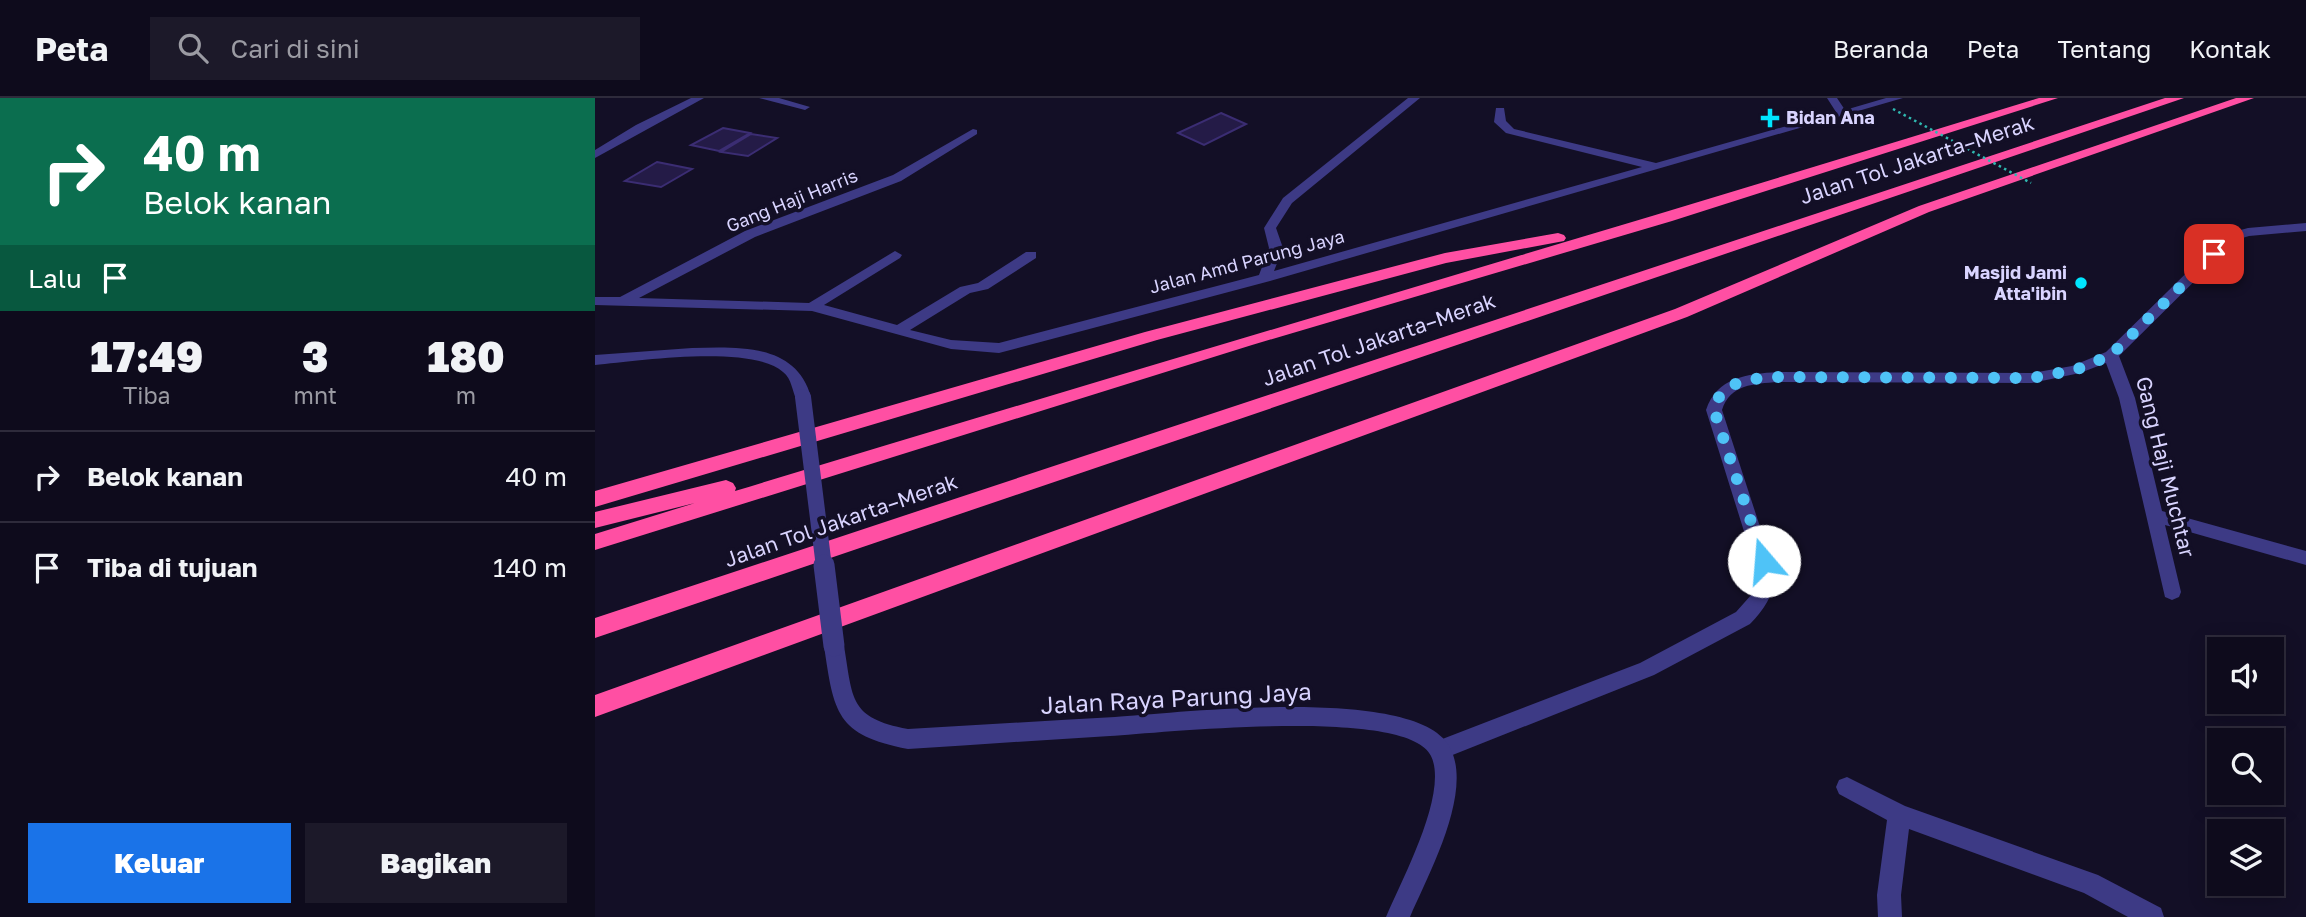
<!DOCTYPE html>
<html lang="id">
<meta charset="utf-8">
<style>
:root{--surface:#0e0b1c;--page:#1c1929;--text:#f1f3f6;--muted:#9b9ba3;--line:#2e2b3b;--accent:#1a73e8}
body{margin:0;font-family:"Golos Text",sans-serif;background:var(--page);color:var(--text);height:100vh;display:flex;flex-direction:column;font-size:26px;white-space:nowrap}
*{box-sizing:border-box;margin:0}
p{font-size:23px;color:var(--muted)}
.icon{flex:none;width:38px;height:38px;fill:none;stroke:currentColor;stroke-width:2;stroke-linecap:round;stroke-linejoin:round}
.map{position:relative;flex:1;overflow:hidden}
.sheet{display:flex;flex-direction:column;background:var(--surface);width:595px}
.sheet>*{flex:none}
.banner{background:#0b6e4f;color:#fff;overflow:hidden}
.fabs{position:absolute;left:1612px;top:539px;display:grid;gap:14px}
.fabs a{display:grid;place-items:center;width:77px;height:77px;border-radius:0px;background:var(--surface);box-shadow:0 4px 18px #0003,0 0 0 2px var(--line);font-size:35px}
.pin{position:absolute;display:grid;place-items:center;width:60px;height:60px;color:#fff;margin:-30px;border-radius:14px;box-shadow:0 4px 10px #0006}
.me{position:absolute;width:77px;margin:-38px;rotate:342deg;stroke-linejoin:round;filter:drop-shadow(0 0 5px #0008)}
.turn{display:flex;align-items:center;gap:24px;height:147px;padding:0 28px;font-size:32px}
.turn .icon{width:91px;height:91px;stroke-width:2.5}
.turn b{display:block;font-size:49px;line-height:60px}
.then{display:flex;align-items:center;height:66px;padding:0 28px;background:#0003;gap:14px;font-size:26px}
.eta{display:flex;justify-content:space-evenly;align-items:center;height:119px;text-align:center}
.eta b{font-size:42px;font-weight:800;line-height:49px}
.primary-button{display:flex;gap:14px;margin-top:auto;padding:14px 28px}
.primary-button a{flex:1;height:80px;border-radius:0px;background:var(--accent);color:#fff;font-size:28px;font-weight:800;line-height:80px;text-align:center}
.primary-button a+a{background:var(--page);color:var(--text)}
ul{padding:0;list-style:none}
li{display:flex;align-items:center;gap:21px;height:91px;padding:0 28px;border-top:2px solid var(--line)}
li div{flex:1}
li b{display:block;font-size:26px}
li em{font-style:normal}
header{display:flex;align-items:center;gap:42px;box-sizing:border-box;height:98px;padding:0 35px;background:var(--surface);border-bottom:2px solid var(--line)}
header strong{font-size:33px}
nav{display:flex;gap:38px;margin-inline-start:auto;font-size:24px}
.search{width:490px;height:63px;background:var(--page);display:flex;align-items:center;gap:18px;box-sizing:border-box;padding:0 24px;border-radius:0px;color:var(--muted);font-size:26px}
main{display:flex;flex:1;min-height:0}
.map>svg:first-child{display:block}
</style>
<header>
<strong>Peta</strong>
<div class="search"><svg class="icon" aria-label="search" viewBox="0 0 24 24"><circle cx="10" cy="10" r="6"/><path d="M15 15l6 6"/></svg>Cari di sini</div>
<nav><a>Beranda</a><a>Peta</a><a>Tentang</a><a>Kontak</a></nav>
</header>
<main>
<section class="sheet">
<div class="banner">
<div class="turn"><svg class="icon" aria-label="right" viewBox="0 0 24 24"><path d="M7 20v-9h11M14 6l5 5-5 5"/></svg><div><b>40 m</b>Belok kanan</div></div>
<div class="then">Lalu<svg class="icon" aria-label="arrive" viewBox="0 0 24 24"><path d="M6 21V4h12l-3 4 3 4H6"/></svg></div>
</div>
<div class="eta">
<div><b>17:49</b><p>Tiba</p></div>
<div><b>3</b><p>mnt</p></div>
<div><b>180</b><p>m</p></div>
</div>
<ul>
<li><svg class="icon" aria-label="right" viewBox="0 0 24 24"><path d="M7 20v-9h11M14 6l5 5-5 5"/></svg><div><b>Belok kanan</b></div><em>40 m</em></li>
<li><svg class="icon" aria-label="arrive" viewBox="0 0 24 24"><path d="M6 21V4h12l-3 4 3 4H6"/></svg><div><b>Tiba di tujuan</b></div><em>140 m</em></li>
</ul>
<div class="primary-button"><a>Keluar</a><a>Bagikan</a></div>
</section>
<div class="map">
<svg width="1711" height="819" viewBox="0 0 1711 819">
<rect width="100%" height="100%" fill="#130f26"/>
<path fill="#241b47" stroke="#3b2d73" stroke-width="2" d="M 626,15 L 651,26 L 609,47 L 583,35 Z
M 128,30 L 155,35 L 124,53 L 96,47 Z
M 156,36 L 182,40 L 153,58 L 126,54 Z
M 62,64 L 97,71 L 66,89 L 30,83 Z"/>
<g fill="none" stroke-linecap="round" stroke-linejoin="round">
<path fill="#3d3a85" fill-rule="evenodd" d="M 96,0 L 109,0 L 0,60 L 0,52 L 41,27 Z
M 164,0 L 184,0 L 215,9 L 210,12 Z
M 813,0 L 825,0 L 697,105 L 681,130 L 688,150 L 679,173 L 1047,69 L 911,35 L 899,24 L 901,10 L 909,10 L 911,23 L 919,31 L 1061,65 L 1241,14 L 1232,0 L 1242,0 L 1250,12 L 1291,0 L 1308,0 L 675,183 L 404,255 L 356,251 L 217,213 L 0,207 L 0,199 L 25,199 L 150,133 L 298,77 L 378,31 L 382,32 L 382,36 L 306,83 L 160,139 L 44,200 L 214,205 L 300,153 L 307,157 L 305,160 L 229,207 L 302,227 L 365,189 L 383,185 L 431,154 L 441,154 L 441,160 L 393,191 L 375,195 L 315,232 L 356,242 L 404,245 L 664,177 L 674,150 L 669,130 L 688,100 Z
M 1711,125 L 1711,133 L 1654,138 L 1641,142 L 1524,258 L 1540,300 L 1567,413 L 1711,453 L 1711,467 L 1570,427 L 1586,494 L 1584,499 L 1577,502 L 1570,499 L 1524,300 L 1511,265 L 1485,275 L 1437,285 L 1183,284 C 1159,286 1135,286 1127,312 L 1181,478 C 1178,497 1169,512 1155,526 L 1059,577 L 845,662 L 837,659 L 834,652 L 837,645 L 1045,565 L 1141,514 L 1157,496 L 1163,478 L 1111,312 C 1122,279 1152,276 1183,274 L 1437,275 L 1477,268 L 1511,254 L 1631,136 L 1653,130 Z
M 1252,679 L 1310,708 L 1503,777 L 1566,810 L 1569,819 L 1533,819 L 1489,795 L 1314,731 L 1306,797 L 1307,819 L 1283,819 L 1282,797 L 1292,722 L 1244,696 L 1241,689 L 1244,682 Z"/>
<path fill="#3d3a85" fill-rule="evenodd" d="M 97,250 C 143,249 201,245 216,299 L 208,304 L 202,303 C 197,293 197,281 188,274 C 156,246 42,263 0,267 L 0,257 Z
M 239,540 L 246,542 L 249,548 C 258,601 254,620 313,631 C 382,627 451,623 520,619 C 583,615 819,587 854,648 C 880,692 833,777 815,819 L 791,819 C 806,783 854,695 836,658 C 813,608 567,635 515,638 C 447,642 380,647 313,651 C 241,637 239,615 229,548 L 232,542 Z"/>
<path fill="#ff4fa3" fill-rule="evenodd" d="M 1444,0 L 1463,0 L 1077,123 L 657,247 L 0,452 L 0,436 L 100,405 L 0,430 L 0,414 L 131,382 L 138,385 L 141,390 L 140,393 C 574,261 1010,134 1444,0 Z
M 1570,0 L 1589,0 L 0,540 L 0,520 Z
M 1641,0 L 1659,0 L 1334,114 L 1092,219 L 0,619 L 0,597 L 1080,211 L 1324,108 Z
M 963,135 L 969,137 L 971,140 L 969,143 L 851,165 L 562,242 L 0,409 L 0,393 L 550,234 L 850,155 Z"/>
<path stroke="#2fb8b0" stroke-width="2.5" stroke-dasharray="2.5 3.5" stroke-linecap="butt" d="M 1298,11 L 1436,85"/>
<path stroke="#3d3a85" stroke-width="16" d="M 208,299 L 229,469"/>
<path stroke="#3d3a85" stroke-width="21" d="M 229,467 L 239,548"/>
</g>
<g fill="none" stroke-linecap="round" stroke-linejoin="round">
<path stroke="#4fc3f7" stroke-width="12" stroke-dasharray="0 21.6" d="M 1169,463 L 1119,312 C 1125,281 1158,281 1183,279 L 1437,280 L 1480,272 L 1516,257 L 1619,156"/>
</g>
<g fill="#00e5ff" stroke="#130f26" stroke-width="2.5">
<path d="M1171.5 9.5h7v7h7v7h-7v7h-7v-7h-7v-7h7z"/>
<circle cx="1486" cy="185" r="7"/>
</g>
<g text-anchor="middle" stroke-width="7" stroke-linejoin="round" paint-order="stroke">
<g font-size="18" font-weight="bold" fill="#d9d4ff" stroke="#130f26" text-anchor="start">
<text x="1191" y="26">Bidan Ana</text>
<text x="1472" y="181" text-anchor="end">Masjid Jami<tspan x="1472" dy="21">Atta'ibin</tspan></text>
</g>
<g font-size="18" fill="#d9d4ff" stroke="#130f26">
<text transform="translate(197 103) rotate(-22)" y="6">Gang Haji Harris</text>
<text transform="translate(652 164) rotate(-15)" y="6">Jalan Amd Parung Jaya</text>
</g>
<g font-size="21" fill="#d9d4ff" stroke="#130f26">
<text transform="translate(1322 62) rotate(-18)" y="7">Jalan Tol Jakarta–Merak</text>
<text transform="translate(784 242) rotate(-19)" y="7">Jalan Tol Jakarta–Merak</text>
<text transform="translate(1570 369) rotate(76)" y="7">Gang Haji Muchtar</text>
<text transform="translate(246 423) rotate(-19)" y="7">Jalan Tol Jakarta–Merak</text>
</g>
<g font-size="24" fill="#d9d4ff" stroke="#130f26">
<text transform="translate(581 601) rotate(-3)" y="8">Jalan Raya Parung Jaya</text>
</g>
</g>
</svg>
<div class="fabs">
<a><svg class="icon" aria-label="sound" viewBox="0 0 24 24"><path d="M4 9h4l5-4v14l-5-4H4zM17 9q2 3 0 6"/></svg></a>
<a><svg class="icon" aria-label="search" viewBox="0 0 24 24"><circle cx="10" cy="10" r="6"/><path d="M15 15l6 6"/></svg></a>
<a><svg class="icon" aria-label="layers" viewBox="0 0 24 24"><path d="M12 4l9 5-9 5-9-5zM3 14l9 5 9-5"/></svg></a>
</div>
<div class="pin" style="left:1619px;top:156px;background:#d93025"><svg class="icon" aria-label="arrive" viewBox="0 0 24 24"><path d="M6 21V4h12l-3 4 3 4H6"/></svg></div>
<svg class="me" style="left:1169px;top:463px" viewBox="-20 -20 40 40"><circle r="19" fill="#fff"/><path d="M0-13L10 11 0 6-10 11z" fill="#4fc3f7"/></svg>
</div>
</main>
